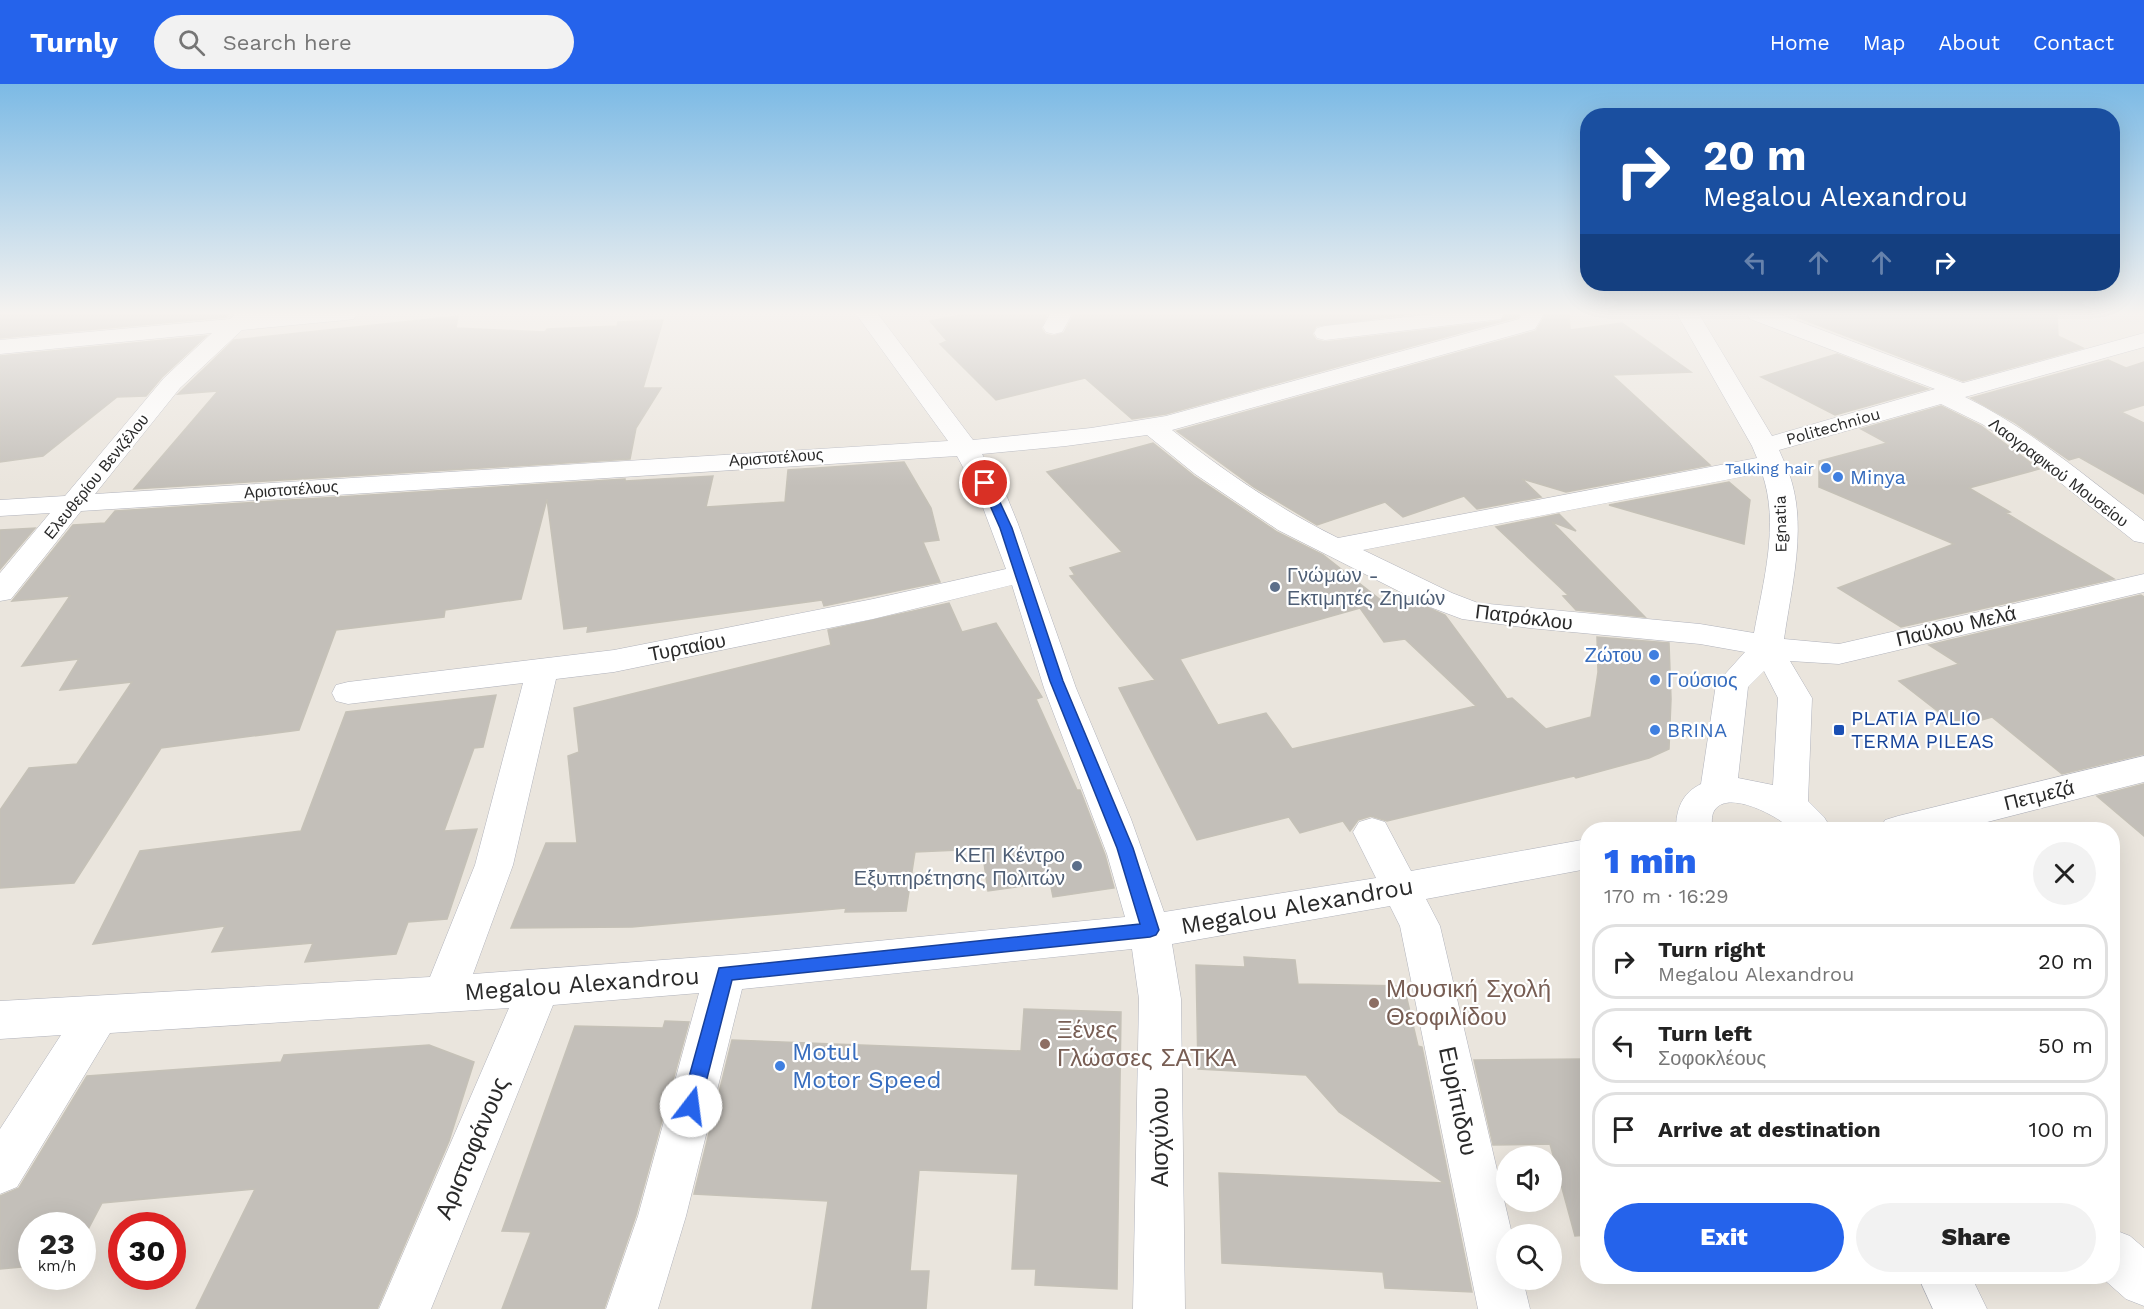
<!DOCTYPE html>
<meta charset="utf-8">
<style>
:root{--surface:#fff;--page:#f2f2f2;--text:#222;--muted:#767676;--line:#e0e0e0;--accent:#2563eb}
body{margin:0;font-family:"Work Sans",sans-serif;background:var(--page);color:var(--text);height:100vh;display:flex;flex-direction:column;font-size:22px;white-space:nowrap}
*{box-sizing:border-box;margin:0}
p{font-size:20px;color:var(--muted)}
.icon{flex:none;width:33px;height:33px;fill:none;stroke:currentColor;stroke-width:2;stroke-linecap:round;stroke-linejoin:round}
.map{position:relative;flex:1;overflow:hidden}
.drawer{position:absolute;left:1580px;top:738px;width:540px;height:462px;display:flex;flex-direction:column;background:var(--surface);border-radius:24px;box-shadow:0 6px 24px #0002}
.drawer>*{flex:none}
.banner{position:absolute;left:1580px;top:24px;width:540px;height:183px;border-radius:24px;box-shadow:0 6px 24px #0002;background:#1a4fa0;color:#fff;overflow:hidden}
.buttons{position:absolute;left:1496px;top:1062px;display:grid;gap:12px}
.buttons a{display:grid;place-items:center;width:66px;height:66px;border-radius:50%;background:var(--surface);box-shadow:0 6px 24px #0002;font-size:30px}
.speed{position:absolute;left:18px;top:1128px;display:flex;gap:12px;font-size:30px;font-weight:700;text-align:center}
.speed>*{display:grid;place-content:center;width:78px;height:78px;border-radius:50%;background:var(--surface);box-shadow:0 6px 24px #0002;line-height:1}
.speed small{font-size:15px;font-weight:400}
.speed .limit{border:9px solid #d22;background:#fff;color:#111}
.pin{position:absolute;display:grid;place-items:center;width:51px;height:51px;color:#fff;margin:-26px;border:3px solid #fff;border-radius:50%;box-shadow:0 2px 6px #0007}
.me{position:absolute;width:66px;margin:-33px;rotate:15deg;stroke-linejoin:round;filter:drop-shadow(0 0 4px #0008)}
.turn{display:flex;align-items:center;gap:21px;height:126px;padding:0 24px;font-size:27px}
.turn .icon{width:78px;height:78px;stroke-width:2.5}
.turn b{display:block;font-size:42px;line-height:51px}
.lanes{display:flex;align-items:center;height:57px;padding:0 24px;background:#0003;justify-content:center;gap:30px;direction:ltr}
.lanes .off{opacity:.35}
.round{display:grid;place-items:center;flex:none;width:63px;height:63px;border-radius:32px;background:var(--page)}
.overview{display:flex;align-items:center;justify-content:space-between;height:102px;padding:0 24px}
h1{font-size:36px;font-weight:800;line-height:45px;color:var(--accent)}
.primary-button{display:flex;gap:12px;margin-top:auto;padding:12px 24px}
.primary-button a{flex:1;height:69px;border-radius:36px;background:var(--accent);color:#fff;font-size:24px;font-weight:800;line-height:69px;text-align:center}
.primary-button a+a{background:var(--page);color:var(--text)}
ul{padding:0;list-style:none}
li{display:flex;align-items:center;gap:18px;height:75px;margin:0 12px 9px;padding:0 12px;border:3px solid var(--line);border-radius:24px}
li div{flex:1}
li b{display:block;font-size:22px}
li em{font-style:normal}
header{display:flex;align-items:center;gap:36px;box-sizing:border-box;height:84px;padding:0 30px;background:var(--accent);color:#fff}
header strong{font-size:28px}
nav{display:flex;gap:33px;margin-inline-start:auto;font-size:21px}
.search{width:420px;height:54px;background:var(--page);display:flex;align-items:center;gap:15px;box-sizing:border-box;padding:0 21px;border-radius:33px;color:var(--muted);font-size:22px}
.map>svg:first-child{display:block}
</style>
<header>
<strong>Turnly</strong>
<div class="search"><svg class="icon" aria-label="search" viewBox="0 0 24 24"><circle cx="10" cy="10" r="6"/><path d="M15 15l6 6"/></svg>Search here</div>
<nav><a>Home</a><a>Map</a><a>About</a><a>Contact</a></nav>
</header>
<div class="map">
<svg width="2144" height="1225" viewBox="0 0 2144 1225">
<rect width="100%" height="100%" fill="#eae5dd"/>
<path fill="#c3bfb9" stroke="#c5c1b7" stroke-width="1.5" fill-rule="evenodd" d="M 0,230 L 228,230 L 226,233 L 0,254 Z
M 966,230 L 1047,230 L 1041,244 L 1045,250 L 1053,252 L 1064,249 L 1074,230 L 1410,230 L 1316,242 L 1312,250 L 1316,256 L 1325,258 L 1501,237 L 1506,230 L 1519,230 L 1518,233 L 1166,330 L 1132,335 L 1085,294 L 996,316 L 940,260 L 947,257 L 930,237 Z
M 1546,230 L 1569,230 L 1570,246 L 1622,239 L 1691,288 L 1612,291 L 1710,381 L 1566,408 L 1522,395 L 1541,413 L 1477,425 L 1464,412 L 1403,433 L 1385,418 L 1317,441 L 1254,403 L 1177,347 L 1536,247 Z
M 1798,230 L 2057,230 L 2058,252 L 2083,264 L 1963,297 L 1797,233 Z
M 458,232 L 456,244 L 545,248 L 547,245 L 617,242 L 618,238 L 663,236 L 643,304 L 661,304 L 636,344 L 630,375 L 134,405 L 218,307 L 178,310 L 234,256 Z
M 206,252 L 162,293 L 146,312 L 117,313 L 43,372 L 0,378 L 0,272 Z
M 1837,270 L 1928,305 L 1835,331 L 1761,293 Z
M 2108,276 L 2126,284 L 2144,278 L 2144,321 L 2121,328 L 2144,339 L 2144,410 L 2079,373 L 2069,376 L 2014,338 L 1971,314 Z
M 1941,322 L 1981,342 L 2039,385 L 1969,404 L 2010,428 L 2006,429 L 2114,495 L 1901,543 L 1838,504 L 1954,460 L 1819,403 L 1819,377 L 1887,359 L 1861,345 Z
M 1153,359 L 1194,392 L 1277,448 L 1323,471 L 1382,517 L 1407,514 L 1445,531 L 1507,615 L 1512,614 L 1546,645 L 1591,633 L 1598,588 L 1597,553 L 1669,559 L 1671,615 L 1669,665 L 1649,674 L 1576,694 L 1574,692 L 1387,737 L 1371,732 L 1358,736 L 1350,747 L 1343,737 L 1300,749 L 1289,733 L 1197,756 L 1119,604 L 1155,596 L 1070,492 L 1075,491 L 1070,484 L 1122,468 L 1047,388 ZM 1360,524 L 1384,558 L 1405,555 L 1476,622 L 1292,665 L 1266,629 L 1218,641 L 1180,575 Z
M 904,378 L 931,424 L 939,456 L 923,458 L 940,498 L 824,522 L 822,516 L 587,548 L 588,542 L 564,545 L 547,415 L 521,515 L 445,526 L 444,533 L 336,546 L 299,646 L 161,664 L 74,799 L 0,804 L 0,726 L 29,684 L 77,680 L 132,598 L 60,606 L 79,575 L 22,582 L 70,512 L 12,517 L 73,441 L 105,439 L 115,427 L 625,395 L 625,397 L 713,392 L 706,423 L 785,418 L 788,386 Z
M 1729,398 L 1750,416 L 1744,460 L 1609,421 Z
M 1559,430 L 1576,447 L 1552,438 L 1645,533 L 1576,526 L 1563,512 L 1568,511 L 1496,443 Z
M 35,444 L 0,485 L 0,446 Z
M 2141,511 L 2144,513 L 2144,670 L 2062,690 L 1992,633 L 1958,643 L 1899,597 L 1959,580 L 1929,561 Z
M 949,519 L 962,548 L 996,539 L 1042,613 L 1036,615 L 1077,706 L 1080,706 L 1105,771 L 1114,804 L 1053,813 L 1050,798 L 988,807 L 982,765 L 915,768 L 906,827 L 845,828 L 846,824 L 632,843 L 511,844 L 546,759 L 577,759 L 568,672 L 579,668 L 574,624 L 831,561 L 828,546 Z
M 496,611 L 483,663 L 474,664 L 444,747 L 477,745 L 447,835 L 408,838 L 396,870 L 305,878 L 313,859 L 212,868 L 225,842 L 93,860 L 140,767 L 301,747 L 346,628 Z
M 2144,700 L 2144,752 L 2097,712 Z
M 1244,873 L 1295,876 L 1298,900 L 1404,902 L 1418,962 L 1422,963 L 1472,1208 L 1385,1204 L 1383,1188 L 1222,1179 L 1219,1089 L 1444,1099 L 1339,1028 L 1306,991 L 1198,985 L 1196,881 L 1245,883 Z
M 1024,925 L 1121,928 L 1117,1205 L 1035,1201 L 1036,1185 L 1012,1185 L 1018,1090 L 919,1086 L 910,1187 L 929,1187 L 926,1225 L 812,1225 L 828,1117 L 694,1110 L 732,956 L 1021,967 Z
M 665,937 L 689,938 L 636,1131 L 604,1225 L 502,1225 L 531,1148 L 502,1147 L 575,942 L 663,944 Z
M 429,961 L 474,978 L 449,1057 L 377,1225 L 196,1225 L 255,1105 L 102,1119 L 82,1157 L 82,1142 L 32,1142 L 32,1182 L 0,1185 L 0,1112 L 19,1104 L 87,992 L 281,978 L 284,971 Z
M 1587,975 L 1587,1151 L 1575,1152 L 1550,1060 L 1493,1061 L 1474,976 Z"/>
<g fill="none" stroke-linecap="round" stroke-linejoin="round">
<defs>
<path id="minor" d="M 235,230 L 357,230 L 354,235 L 346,236 L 242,246 L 180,304 L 95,410 L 948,357 L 856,230 L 878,230 L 973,356 L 1091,344 L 1166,332 L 1519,235 L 1522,230 L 1544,230 L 1535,245 L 1172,346 C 1224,387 1279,425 1338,454 L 1757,374 L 1752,362 L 1677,230 L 1699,230 L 1772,352 L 1935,305 L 1750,235 L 1747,230 L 1779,230 L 1963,299 L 2144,249 L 2144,263 L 1965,313 C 2031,345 2086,393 2144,437 L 2144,459 L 2134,457 L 2004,354 L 1982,340 L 1941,320 L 1779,366 C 1784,378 1789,387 1792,399 C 1806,449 1791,505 1784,555 L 1839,560 L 2144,490 L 2144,508 L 1839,580 L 1790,577 L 1812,614 L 1808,717 L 1824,733 L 1832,746 L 1792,746 C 1780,733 1727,704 1714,727 C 1711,732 1712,740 1712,746 L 1676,746 C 1676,725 1682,709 1701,700 L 1716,600 L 1745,568 L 1700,560 L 1529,544 L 1462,535 L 1430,523 L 1278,446 L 1195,390 L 1147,351 L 1066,362 L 982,370 L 1007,413 L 1018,440 L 1076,604 L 1131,735 L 1164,828 L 1376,794 L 1353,748 L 1359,738 L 1372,734 L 1385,738 L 1411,787 L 1587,755 L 1587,785 L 1426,815 L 1440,842 L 1512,1150 L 1506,1150 L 1506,1196 L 1523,1196 L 1530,1225 L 1478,1225 L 1400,842 L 1390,822 L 1172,860 L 1181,915 L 1185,1225 L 1133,1225 L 1139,915 L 1132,865 L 742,905 L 686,1132 L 658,1225 L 606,1225 L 638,1132 L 699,909 L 553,921 L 431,1225 L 379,1225 L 509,924 L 110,949 L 17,1103 L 0,1110 L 0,1045 L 61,951 L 0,955 L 0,917 L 430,893 L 475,781 L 523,599 L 348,620 L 336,617 L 332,609 L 336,601 L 348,598 L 614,566 L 873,515 L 1006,485 L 979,413 L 957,372 L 81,427 L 11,515 L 0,517 L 0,489 L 50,429 L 0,432 L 0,416 L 65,412 L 164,294 L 212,249 L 0,270 L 0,256 L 230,235 ZM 1762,389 C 1780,440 1763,498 1754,549 L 1700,540 L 1478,519 L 1452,509 L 1363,466 ZM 1012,501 L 1044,604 L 1107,770 L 1125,833 L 743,870 L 473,890 L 513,781 L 556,595 L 614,588 L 873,535 ZM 1764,587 L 1778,614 L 1773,701 L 1738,694 L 1748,603 Z
M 1050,230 L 1072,230 L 1062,248 L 1054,250 L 1046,248 L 1043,243 Z
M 1433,230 L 1504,230 L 1501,235 L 1493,236 L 1325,256 L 1317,254 L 1314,249 L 1317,244 L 1325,242 Z
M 2144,672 L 2144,698 L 1956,746 L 1880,746 L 1885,736 L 1898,732 Z
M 2112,1145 L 2130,1152 L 2144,1164 L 2144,1222 L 2126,1215 L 2100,1192 L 2112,1192 Z
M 1918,1192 L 1971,1192 L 1987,1225 L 1933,1225 Z"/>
</defs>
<use href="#minor" stroke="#b1b3bc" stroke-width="1"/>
<use href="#minor" fill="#fff" fill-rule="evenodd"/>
</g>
<linearGradient id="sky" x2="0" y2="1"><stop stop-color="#7cbae5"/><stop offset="0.57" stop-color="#f6f3f0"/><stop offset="1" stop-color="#f6f3f0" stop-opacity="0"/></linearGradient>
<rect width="2144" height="402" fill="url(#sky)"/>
<path fill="#2563eb" stroke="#184099" stroke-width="1.5" d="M 985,395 L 991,399 L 1012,444 L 1063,597 L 1133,764 L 1159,846 L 1156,851 L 1150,853 L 732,896 L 700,1022 L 697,1028 L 691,1030 L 684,1028 L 681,1022 L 719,884 L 1140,840 L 1117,764 L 1050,597 L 1000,444 L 980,399 Z"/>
<g fill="#3f7fe0" stroke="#fff" stroke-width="2">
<circle cx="1826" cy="384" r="6"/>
<circle cx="1838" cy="393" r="6"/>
<circle cx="1654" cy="571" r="6"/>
<circle cx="1655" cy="596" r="6"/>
<circle cx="1655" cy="646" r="6"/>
<circle cx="780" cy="982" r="6"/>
</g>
<g fill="#5c6f8a" stroke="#fff" stroke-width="2">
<circle cx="1275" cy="503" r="6"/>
<circle cx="1077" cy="782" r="6"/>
</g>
<rect fill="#1a4fb4" stroke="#fff" stroke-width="2" x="1833" y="640" width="12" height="12" rx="3"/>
<g fill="#8d6e63" stroke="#fff" stroke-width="2">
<circle cx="1374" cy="919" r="6"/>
<circle cx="1045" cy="960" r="6"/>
</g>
<g text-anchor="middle" stroke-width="4.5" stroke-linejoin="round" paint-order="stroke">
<g font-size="16" fill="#2a2a2a" stroke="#fff">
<text transform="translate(1833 342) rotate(-16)" y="6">Politechniou</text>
<text transform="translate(776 373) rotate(-4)" y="6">Αριστοτέλους</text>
<text transform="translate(2059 388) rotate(37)" y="6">Λαογραφικού Μουσείου</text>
<text transform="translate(96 392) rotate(-51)" y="6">Ελευθερίου Βενιζέλου</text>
<text transform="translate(291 405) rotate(-4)" y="6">Αριστοτέλους</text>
<text transform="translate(1780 440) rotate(-91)" y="6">Egnatia</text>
</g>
<g font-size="16" fill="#366cbe" stroke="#fff" text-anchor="end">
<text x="1814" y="390">Talking hair</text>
</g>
<g font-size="20" fill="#366cbe" stroke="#fff" text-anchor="start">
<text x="1850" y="400">Minya</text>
<text x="1642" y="578" text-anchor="end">Ζώτου</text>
<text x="1667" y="603">Γούσιος</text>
<text x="1667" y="653">BRINA</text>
</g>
<g font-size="20" fill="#4e5e75" stroke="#fff" text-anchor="start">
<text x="1287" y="498">Γνώμων -<tspan x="1287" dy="23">Εκτιμητές Ζημιών</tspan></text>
<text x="1065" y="778" text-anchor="end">ΚΕΠ Κέντρο<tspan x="1065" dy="23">Εξυπηρέτησης Πολιτών</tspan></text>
</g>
<g font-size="20" fill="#2a2a2a" stroke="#fff">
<text transform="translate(1524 533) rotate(7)" y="7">Πατρόκλου</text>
<text transform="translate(1956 542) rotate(-13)" y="7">Παύλου Μελά</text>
<text transform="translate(687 563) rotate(-11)" y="7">Τυρταίου</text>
<text transform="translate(2039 711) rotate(-14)" y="7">Πετμεζά</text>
</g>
<g font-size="20" fill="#164399" stroke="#fff" text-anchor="start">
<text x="1851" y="641">PLATIA PALIO<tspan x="1851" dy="23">TERMA PILEAS</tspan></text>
</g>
<g font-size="24" fill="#2a2a2a" stroke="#fff">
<text transform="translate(1297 822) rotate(-10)" y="8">Megalou Alexandrou</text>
<text transform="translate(582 900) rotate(-4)" y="8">Megalou Alexandrou</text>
<text transform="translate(1458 1017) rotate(78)" y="8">Ευρίπιδου</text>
<text transform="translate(1160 1053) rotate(-90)" y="8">Αισχύλου</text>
<text transform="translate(472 1064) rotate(-67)" y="8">Αριστοφάνους</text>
</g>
<g font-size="24" fill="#785e54" stroke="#fff" text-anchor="start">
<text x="1386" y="913">Μουσική Σχολή<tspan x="1386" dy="28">Θεοφιλίδου</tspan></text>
<text x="1057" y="954">Ξένες<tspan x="1057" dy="28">Γλώσσες ΣΑΤΚΑ</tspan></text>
</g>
<g font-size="24" fill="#366cbe" stroke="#fff" text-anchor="start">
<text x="792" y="976">Motul<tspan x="792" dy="28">Motor Speed</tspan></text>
</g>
</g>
</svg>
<div class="buttons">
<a><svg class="icon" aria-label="sound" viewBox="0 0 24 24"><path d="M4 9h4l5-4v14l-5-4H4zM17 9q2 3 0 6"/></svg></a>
<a><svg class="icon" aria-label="search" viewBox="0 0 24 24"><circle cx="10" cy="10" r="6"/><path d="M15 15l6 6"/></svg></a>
</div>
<div class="speed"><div>23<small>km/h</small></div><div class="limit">30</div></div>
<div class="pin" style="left:985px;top:399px;background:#d93025"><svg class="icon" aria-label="arrive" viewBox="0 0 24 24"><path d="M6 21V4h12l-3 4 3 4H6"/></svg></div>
<svg class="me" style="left:691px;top:1022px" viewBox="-20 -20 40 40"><circle r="19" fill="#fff"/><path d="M0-13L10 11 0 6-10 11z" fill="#2563eb"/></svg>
<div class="banner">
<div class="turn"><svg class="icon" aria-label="right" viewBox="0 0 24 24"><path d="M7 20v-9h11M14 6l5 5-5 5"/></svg><div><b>20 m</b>Megalou Alexandrou</div></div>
<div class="lanes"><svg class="icon off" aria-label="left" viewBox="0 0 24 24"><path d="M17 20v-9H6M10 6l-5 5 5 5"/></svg><svg class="icon off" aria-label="ahead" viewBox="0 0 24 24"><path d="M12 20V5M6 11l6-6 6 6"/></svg><svg class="icon off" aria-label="ahead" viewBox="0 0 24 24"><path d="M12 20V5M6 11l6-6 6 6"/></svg><svg class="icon" aria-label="right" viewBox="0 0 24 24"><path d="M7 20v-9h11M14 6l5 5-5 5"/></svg></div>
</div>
<section class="drawer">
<div class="overview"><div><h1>1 min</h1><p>170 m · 16:29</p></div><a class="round"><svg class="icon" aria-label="close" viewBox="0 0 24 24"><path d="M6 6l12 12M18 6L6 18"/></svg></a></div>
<ul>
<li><svg class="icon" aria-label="right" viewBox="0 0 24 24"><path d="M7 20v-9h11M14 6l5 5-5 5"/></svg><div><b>Turn right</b><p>Megalou Alexandrou</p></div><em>20 m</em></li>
<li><svg class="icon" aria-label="left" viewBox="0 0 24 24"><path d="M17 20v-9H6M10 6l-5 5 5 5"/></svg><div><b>Turn left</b><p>Σοφοκλέους</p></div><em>50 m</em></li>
<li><svg class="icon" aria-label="arrive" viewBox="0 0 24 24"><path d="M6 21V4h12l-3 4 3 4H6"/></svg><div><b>Arrive at destination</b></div><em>100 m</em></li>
</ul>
<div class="primary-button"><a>Exit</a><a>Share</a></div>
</section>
</div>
